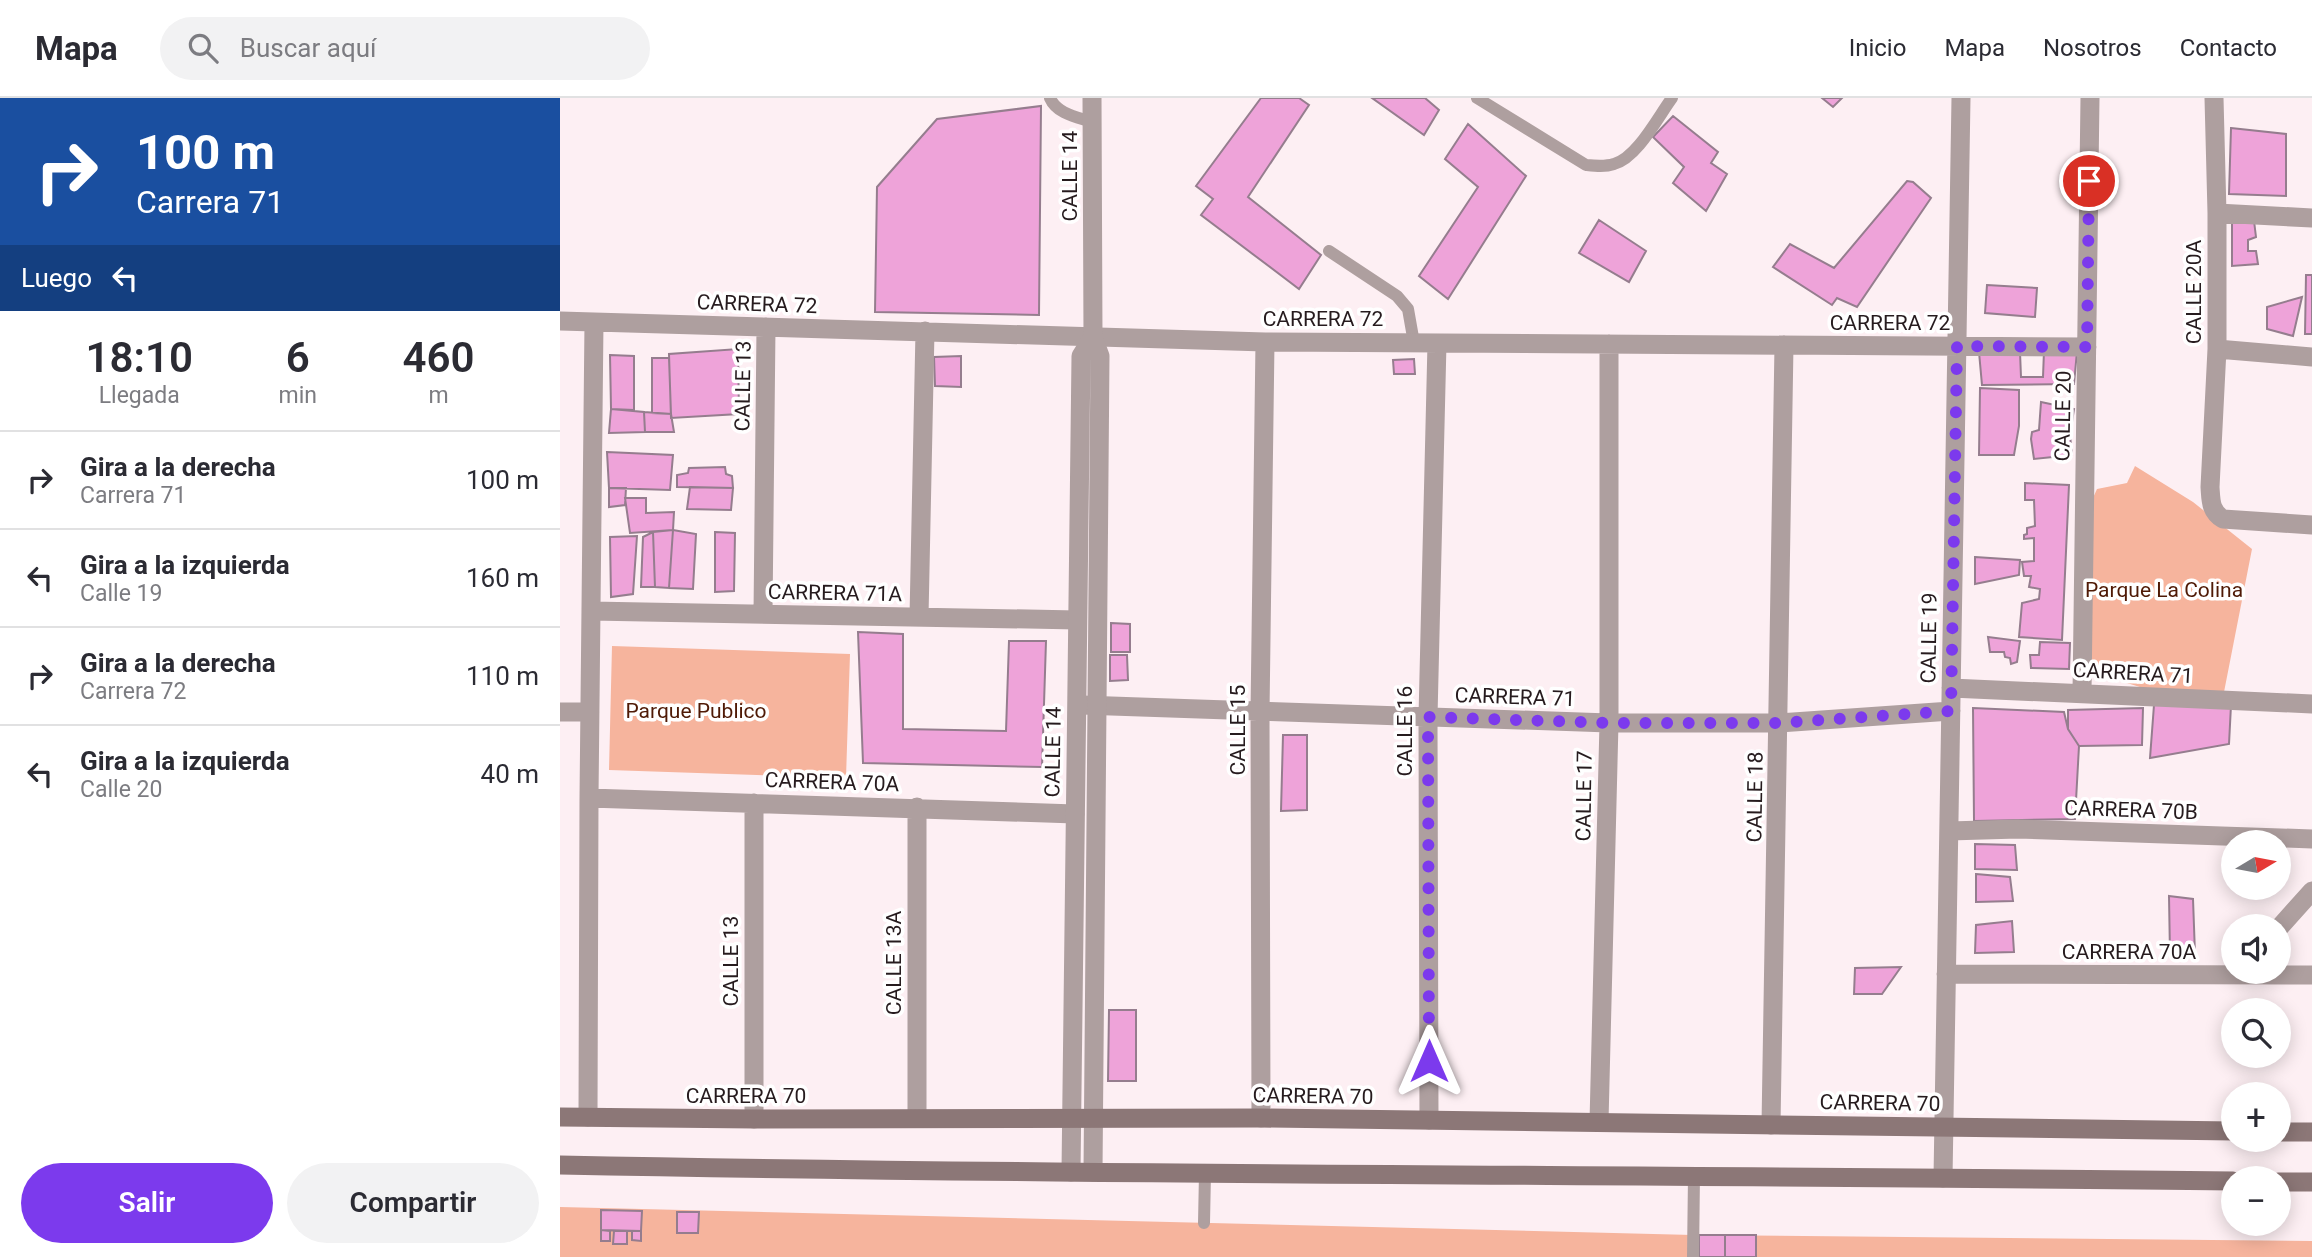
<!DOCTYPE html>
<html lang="es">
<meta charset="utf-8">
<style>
:root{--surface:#fff;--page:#f2f2f3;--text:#2b2b33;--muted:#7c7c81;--line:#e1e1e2;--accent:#7c3aed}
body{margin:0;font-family:Roboto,sans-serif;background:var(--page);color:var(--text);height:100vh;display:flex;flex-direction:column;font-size:26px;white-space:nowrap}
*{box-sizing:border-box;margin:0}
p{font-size:23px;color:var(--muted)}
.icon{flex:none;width:38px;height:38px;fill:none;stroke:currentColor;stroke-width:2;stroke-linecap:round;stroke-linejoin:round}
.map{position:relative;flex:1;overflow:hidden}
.side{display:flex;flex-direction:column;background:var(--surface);width:560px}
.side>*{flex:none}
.guide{background:#1a4fa0;color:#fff;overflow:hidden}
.needle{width:46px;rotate:80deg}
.controls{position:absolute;left:1661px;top:732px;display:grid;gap:14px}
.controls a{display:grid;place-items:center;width:70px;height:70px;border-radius:50%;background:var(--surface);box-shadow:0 4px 18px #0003;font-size:35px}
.pin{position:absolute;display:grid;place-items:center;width:60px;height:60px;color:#fff;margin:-30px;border:4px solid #fff;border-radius:50%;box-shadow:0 2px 7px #0007}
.me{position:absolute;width:77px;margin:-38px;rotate:0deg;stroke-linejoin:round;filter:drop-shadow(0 0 5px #0008)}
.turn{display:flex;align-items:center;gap:24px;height:147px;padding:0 21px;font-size:32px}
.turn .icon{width:91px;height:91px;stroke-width:2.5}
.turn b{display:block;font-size:49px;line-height:60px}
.then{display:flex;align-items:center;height:66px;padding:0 21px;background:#0003;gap:14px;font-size:26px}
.eta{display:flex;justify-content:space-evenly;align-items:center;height:119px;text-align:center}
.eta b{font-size:42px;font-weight:600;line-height:49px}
.action{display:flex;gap:14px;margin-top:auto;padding:14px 21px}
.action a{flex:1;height:80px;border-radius:42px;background:var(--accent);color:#fff;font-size:28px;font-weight:600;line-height:80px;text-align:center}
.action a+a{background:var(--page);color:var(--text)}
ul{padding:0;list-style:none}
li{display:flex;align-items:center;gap:21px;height:98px;padding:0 21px;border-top:2px solid var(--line)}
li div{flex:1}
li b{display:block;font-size:26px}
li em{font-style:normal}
header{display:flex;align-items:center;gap:42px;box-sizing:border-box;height:98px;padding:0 35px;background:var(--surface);border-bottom:2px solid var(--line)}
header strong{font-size:33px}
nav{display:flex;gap:38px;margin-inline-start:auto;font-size:24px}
.search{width:490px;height:63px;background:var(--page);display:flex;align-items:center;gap:18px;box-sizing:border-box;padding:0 24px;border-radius:38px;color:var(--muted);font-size:26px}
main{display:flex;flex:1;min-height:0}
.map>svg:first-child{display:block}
</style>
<header>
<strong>Mapa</strong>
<div class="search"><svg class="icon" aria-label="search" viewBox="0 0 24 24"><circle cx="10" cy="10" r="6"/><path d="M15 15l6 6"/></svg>Buscar aquí</div>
<nav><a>Inicio</a><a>Mapa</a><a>Nosotros</a><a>Contacto</a></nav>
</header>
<main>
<section class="side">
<div class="guide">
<div class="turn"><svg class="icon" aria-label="right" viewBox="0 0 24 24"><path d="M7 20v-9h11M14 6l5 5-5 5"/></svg><div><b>100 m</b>Carrera 71</div></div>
<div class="then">Luego<svg class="icon" aria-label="left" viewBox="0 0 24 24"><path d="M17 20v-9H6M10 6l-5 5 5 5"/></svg></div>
</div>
<div class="eta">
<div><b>18:10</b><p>Llegada</p></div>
<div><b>6</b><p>min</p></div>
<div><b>460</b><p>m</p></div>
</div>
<ul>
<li><svg class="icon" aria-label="right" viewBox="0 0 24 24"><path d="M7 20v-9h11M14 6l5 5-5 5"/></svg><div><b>Gira a la derecha</b><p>Carrera 71</p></div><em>100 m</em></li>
<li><svg class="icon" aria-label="left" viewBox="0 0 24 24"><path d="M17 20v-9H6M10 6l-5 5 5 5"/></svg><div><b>Gira a la izquierda</b><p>Calle 19</p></div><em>160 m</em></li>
<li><svg class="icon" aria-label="right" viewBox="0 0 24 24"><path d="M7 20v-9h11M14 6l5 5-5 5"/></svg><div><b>Gira a la derecha</b><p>Carrera 72</p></div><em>110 m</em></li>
<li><svg class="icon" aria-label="left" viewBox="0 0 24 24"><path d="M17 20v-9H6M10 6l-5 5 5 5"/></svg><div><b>Gira a la izquierda</b><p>Calle 20</p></div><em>40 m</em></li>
</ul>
<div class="action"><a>Salir</a><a>Compartir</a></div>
</section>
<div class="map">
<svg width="1752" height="1159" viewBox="0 0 1752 1159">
<rect width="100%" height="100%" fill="#fdeff3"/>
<path fill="#f6b49d" d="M 1575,368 L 1633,404 L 1692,451 L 1664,594 L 1596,594 L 1522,571 L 1524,420 L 1537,391 L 1567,385 Z
M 52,548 L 290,556 L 286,680 L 49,672 Z
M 0,1109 L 1133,1137 L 1752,1143 L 1752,1159 L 0,1159 Z"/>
<path fill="#eea3d9" stroke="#957d8e" stroke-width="2" d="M 701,0 L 739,0 L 749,7 L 688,99 L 761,157 L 739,191 L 641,117 L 653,101 L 636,88 Z
M 812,0 L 865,0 L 879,12 L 864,37 Z
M 1262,0 L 1282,0 L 1273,9 Z
M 481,8 L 479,217 L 315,214 L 317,89 L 377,21 Z
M 1113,18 L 1158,54 L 1151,65 L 1167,76 L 1146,113 L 1113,85 L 1124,69 L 1093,39 Z
M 908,26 L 966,78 L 888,201 L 859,178 L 918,89 L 885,61 Z
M 1671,30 L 1726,36 L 1726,98 L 1669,96 Z
M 1347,83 L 1353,84 L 1371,100 L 1297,209 L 1277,200 L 1272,207 L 1213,169 L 1230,146 L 1274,170 Z
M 1672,121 L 1694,123 L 1696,139 L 1688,142 L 1688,153 L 1696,153 L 1698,166 L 1672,168 Z
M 1039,122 L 1086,153 L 1069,184 L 1019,155 Z
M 1746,177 L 1752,177 L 1752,236 L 1745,236 Z
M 1427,187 L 1477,190 L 1475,219 L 1425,215 Z
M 1742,199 L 1733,238 L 1707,231 L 1707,209 Z
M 178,251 L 179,316 L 111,320 L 109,256 Z
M 1484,253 L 1517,253 L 1514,286 L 1422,287 L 1419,254 L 1460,254 L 1461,279 L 1483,279 Z
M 50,257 L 74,258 L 74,312 L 51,311 Z
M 401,258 L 401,289 L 375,288 L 374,259 Z
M 92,260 L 109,260 L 111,316 L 92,315 Z
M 854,261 L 855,276 L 834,276 L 833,262 Z
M 1420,290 L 1459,292 L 1459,328 L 1454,357 L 1419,357 Z
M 1481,304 L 1514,311 L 1510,337 L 1512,357 L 1474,361 L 1471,341 L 1472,334 L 1479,332 Z
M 51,311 L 84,314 L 85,334 L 49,335 Z
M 84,314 L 111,316 L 114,334 L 85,334 Z
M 47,354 L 113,357 L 110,392 L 49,390 Z
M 165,369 L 166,376 L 172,378 L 173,390 L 117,389 L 117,377 L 128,375 L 129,370 Z
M 1465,385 L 1509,387 L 1502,542 L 1459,539 L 1462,505 L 1479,501 L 1480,491 L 1469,489 L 1471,478 L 1464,478 L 1462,464 L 1474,463 L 1474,440 L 1464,441 L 1464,437 L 1467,436 L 1467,430 L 1475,428 L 1474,402 L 1465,402 Z
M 130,389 L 173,390 L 171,412 L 127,411 Z
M 49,390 L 66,390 L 65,407 L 49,409 Z
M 65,400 L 86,400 L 86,415 L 114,414 L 113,432 L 70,435 Z
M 113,432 L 136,436 L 133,491 L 109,490 Z
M 113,432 L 109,490 L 95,489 L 93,434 Z
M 93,434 L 95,489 L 81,489 L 83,439 Z
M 155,434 L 175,435 L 174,493 L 155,494 Z
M 77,438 L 73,496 L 51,499 L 50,439 Z
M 1415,459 L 1460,462 L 1459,477 L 1415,486 Z
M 551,525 L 570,526 L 570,554 L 551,554 Z
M 298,534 L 343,536 L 343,631 L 446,633 L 449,543 L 486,543 L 482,669 L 303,665 Z
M 1428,539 L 1460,543 L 1457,564 L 1451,566 L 1450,560 L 1445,559 L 1444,554 L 1430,554 Z
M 1480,544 L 1510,545 L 1509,571 L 1471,570 L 1470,557 L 1479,557 Z
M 550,557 L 567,557 L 568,582 L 550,583 Z
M 1594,607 L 1671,607 L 1669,646 L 1590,660 Z
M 1413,610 L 1504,614 L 1508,631 L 1519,648 L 1515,721 L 1414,723 Z
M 1583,610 L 1582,647 L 1519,648 L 1508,631 L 1508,612 Z
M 723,637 L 747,637 L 747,712 L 721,713 Z
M 1415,746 L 1455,747 L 1457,772 L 1415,771 Z
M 1416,776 L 1450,779 L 1453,803 L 1416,804 Z
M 1609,798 L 1633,801 L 1635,856 L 1610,857 Z
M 1452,823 L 1454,854 L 1415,855 L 1416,827 Z
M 1341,869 L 1322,896 L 1294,896 L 1295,870 Z
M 549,912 L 576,912 L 576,983 L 548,983 Z
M 41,1112 L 82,1113 L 81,1133 L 41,1132 Z
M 117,1114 L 139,1114 L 138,1135 L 117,1135 Z
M 41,1132 L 50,1133 L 50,1143 L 41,1143 Z
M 54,1133 L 67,1133 L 67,1146 L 53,1146 Z
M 72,1133 L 81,1133 L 81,1143 L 72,1142 Z
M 1139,1137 L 1165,1137 L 1165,1159 L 1139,1159 Z
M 1165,1137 L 1196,1137 L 1196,1159 L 1165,1159 Z"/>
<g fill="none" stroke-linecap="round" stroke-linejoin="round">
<path stroke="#ae9f9f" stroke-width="12" d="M 490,0 C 497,16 517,19 532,24
M 917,0 L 1026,67 C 1036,68 1045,69 1054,66 C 1077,60 1098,19 1112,0
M 769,153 L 837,198 L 848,211 L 854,245
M 644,1125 L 645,1075
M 1133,1159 L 1134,1077"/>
<path stroke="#ae9f9f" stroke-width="19" d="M 1654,0 L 1657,115 L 1657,251 L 1650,389 C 1651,402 1650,413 1663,421 L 1752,427
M 1657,115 L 1752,120
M 0,223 L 705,244 L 1527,249
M 1657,251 L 1752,259
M 31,513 L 517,522
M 203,516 L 206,229
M 359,519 L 365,233
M 1391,590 L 1752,606
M 1522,595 L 1530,0
M 522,607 L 1049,625 L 1219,625 L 1391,613
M 0,614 L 30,614
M 29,700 L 515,716
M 194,705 L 194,1021
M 1389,733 L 1458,731 L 1752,741
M 1718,831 L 1752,793
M 1386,876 L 1752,877
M 28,1019 L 29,700 L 34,224
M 357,1020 L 357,709
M 701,1020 L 700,614 L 705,244
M 869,1022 L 868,619 L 877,245
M 1039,1024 L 1049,625 L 1049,246
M 1211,1027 L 1224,247
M 1383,1080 L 1401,0"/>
<path stroke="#ae9f9f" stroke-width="19" d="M 532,0 L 533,239 L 540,258 L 533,1074
M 511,1074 L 521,258 L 533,239"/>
<path stroke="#8c7777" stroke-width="19" d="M 0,1019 L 194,1021 L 701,1020 L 1673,1033
M 1718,1034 L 1752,1034
M 0,1067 C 558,1078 1115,1076 1673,1083
M 1718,1084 L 1752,1084"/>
</g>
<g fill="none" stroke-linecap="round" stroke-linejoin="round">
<path stroke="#7c3aed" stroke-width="12" stroke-dasharray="0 21.6" d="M 869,963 L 868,619 L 1049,625 L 1219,625 L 1391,613 L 1397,248 L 1527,249 L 1529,83"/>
</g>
<g text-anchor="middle" stroke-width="7" stroke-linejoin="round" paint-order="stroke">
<g font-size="21" fill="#261b1e" stroke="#fff">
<text transform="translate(510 78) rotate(-90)" y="7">CALLE 14</text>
<text transform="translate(1634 194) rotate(-90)" y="7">CALLE 20A</text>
<text transform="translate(197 206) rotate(2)" y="7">CARRERA 72</text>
<text x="763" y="228">CARRERA 72</text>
<text x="1330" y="232">CARRERA 72</text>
<text transform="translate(183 288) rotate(-89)" y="7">CALLE 13</text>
<text transform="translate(1503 318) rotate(-89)" y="7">CALLE 20</text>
<text transform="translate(275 495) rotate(1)" y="7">CARRERA 71A</text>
<text transform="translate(1369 540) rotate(-89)" y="7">CALLE 19</text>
<text transform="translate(1573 575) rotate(3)" y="7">CARRERA 71</text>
<text transform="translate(955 599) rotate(2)" y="7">CARRERA 71</text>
<text transform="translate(678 632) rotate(-90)" y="7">CALLE 15</text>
<text transform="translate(845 633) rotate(-90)" y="7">CALLE 16</text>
<text transform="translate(493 654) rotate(-89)" y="7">CALLE 14</text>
<text transform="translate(272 684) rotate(2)" y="7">CARRERA 70A</text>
<text transform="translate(1024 698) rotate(-89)" y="7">CALLE 17</text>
<text transform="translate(1195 699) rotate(-89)" y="7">CALLE 18</text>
<text transform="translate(1571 712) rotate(2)" y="7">CARRERA 70B</text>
<text x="1569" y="861">CARRERA 70A</text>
<text transform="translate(171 863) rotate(-90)" y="7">CALLE 13</text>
<text transform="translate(334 865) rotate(-90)" y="7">CALLE 13A</text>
<text x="186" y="1005">CARRERA 70</text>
<text transform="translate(753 998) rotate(1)" y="7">CARRERA 70</text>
<text transform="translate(1320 1005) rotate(1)" y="7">CARRERA 70</text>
</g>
<g font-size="21" fill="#4f1a06" stroke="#fff">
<text x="1604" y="499">Parque La Colina</text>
<text x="136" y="620">Parque Publico</text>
</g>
</g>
</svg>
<div class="controls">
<a><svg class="needle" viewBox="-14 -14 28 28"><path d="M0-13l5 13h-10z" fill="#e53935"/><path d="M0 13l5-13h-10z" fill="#7c7c81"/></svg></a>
<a><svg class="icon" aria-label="sound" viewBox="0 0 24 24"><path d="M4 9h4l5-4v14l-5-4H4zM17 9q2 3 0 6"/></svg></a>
<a><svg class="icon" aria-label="search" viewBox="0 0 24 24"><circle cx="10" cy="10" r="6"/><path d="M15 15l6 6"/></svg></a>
<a>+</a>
<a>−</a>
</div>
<div class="pin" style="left:1529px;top:83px;background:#d93025"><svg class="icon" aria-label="arrive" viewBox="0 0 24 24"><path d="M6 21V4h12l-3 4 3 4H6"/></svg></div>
<svg class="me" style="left:869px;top:963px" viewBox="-20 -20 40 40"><path d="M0-17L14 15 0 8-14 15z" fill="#7c3aed" stroke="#fff" stroke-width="4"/></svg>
</div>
</main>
